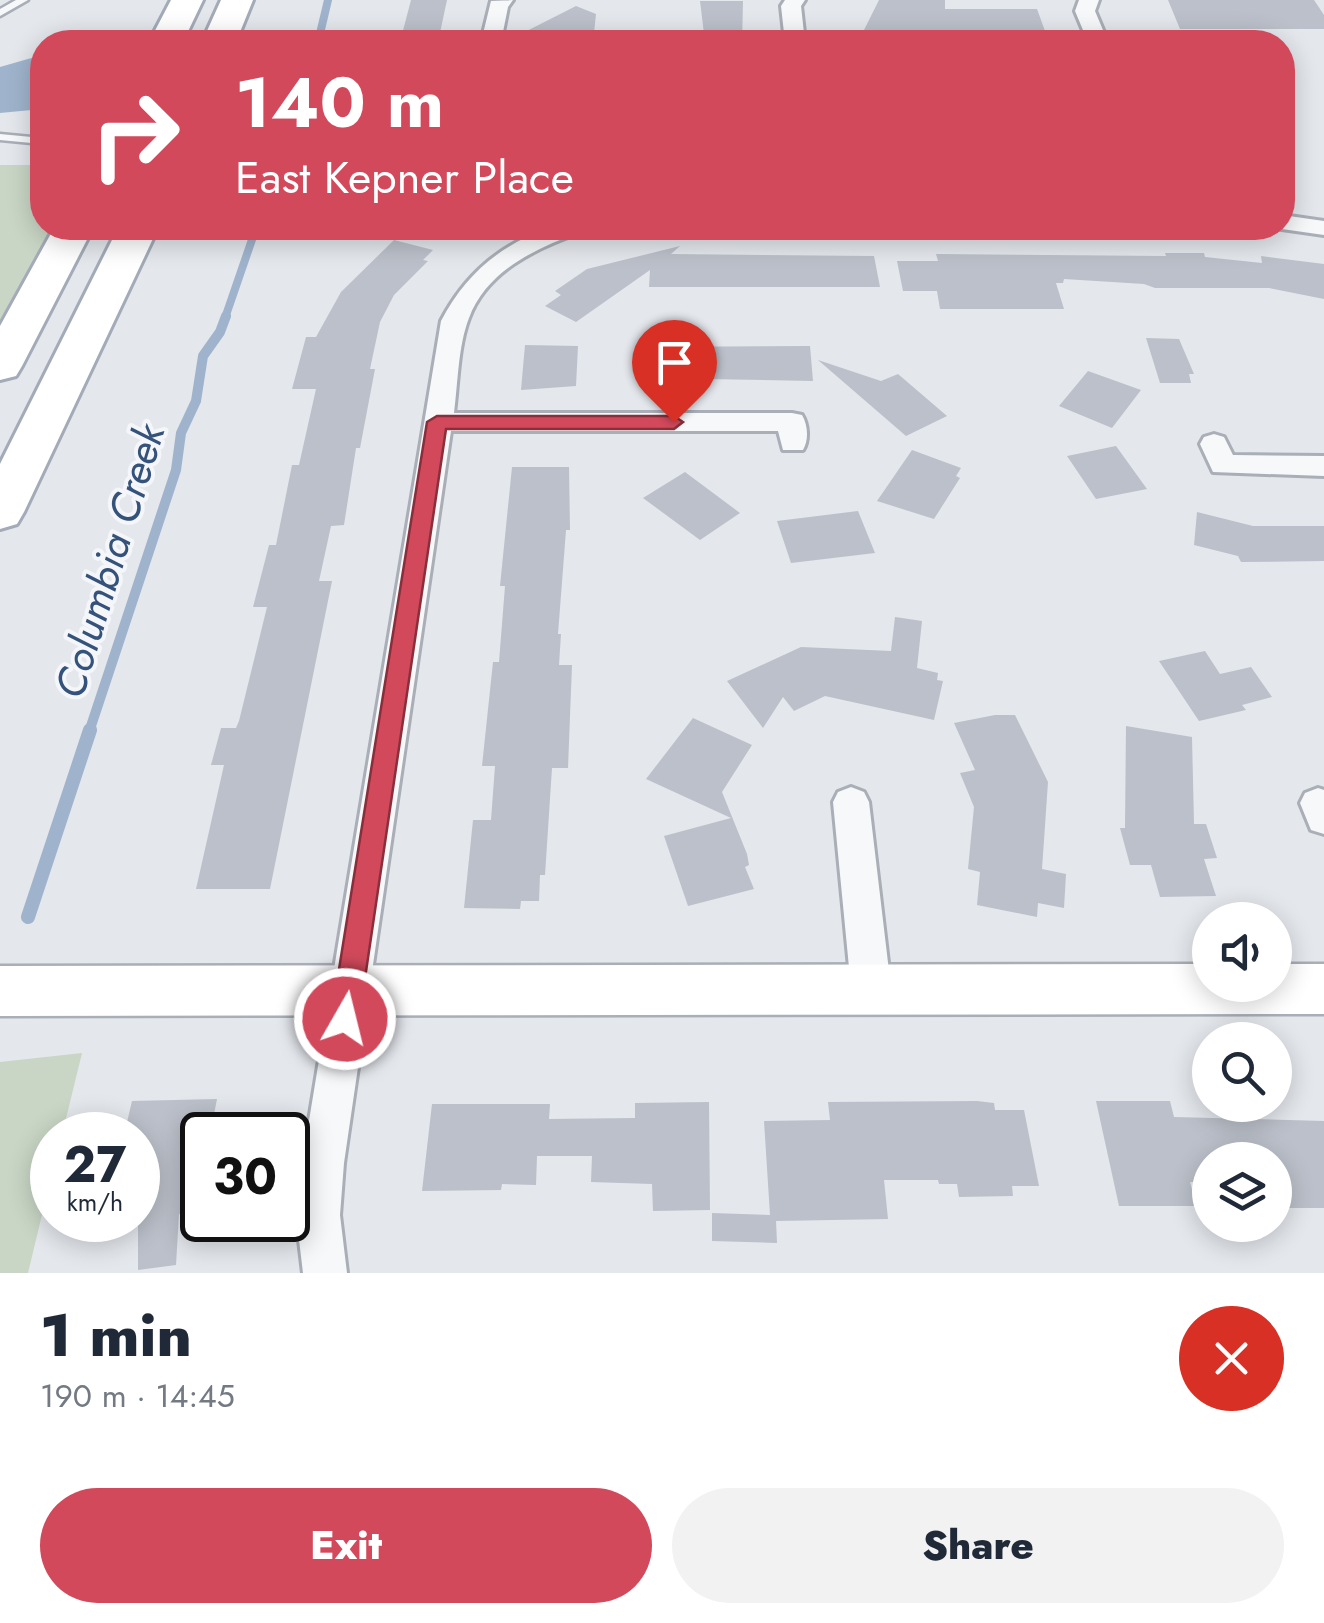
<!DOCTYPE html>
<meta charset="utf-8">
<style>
:root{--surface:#fff;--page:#f2f2f3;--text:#1f2937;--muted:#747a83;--accent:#d1495b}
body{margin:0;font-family:Jost,sans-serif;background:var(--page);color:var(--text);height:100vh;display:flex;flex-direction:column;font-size:38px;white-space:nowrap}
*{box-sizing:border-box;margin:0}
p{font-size:32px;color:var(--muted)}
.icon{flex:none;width:55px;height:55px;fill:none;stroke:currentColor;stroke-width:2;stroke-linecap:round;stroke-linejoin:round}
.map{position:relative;height:1273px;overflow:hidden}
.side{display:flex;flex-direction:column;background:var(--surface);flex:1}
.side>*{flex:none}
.banner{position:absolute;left:30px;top:30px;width:1265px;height:210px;border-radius:40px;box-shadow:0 5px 25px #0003;background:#d1495b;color:#fff;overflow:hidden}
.buttons{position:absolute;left:1192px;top:902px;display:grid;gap:20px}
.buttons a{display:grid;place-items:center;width:100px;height:100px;border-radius:50%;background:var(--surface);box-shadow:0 5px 25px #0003;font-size:50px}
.speed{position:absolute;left:30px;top:1112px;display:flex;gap:20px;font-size:50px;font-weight:700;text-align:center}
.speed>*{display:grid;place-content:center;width:130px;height:130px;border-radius:50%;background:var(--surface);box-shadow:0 5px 25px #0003;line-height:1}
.speed small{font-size:25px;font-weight:400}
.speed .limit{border:5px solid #111;border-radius:15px;background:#fff;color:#111}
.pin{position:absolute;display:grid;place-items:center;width:85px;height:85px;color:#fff;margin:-102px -42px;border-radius:50% 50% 50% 0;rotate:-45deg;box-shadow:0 0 10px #0007}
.pin .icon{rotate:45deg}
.me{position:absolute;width:110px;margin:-55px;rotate:8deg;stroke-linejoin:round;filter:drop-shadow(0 0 8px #0008)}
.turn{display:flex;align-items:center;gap:35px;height:210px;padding:0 40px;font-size:45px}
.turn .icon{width:130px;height:130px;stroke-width:2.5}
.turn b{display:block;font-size:70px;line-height:85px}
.round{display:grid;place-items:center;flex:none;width:105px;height:105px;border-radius:52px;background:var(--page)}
.overview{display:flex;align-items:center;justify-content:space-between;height:170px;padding:0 40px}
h1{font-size:60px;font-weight:800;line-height:75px}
.primary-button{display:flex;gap:20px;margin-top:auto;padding:20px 40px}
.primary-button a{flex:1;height:115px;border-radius:60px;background:var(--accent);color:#fff;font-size:40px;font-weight:800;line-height:115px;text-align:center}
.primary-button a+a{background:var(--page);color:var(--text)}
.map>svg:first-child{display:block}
</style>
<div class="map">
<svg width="1324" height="1273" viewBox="0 0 1324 1273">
<rect width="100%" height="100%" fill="#e4e7ec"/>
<path fill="#c9d6c5" d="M 0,165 L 42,165 L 42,228 L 52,228 L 0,330 Z
M 82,1053 L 62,1135 L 52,1135 L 52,1173 L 28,1273 L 0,1273 L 0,1062 Z"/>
<path fill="#9fb4cc" d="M 42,55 L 42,109 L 0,113 L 0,67 Z"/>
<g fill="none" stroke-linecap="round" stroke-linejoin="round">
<path stroke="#9fb4cc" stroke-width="8" d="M 318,42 L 328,0
M 225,318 L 256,228"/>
<path stroke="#9fb4cc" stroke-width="10" d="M 89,732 L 176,470 L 181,433 L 196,401 L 203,356 L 220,332 L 226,316"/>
<path stroke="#9fb4cc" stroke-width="14" d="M 28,917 L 90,730"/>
</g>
<path fill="#bbc0ca" d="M 411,0 L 447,0 L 438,42 L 400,42 Z
M 879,0 L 945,0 L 945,9 L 1037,9 L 1049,42 L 905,38 L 906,42 L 858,42 Z
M 1168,0 L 1314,0 L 1324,15 L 1324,29 L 1180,29 Z
M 700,1 L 743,1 L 742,42 L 705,42 Z
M 576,6 L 596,14 L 593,42 L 505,42 Z
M 394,240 L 433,250 L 423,260 L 428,261 L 394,295 L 380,322 L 370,369 L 375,369 L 360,448 L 356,448 L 344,525 L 331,526 L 319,581 L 332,581 L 270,889 L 196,889 L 224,765 L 211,765 L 221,728 L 236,728 L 239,721 L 267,607 L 253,607 L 269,545 L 276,545 L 292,465 L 299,465 L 316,389 L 292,389 L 306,337 L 316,337 L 341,292 Z
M 680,246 L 671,254 L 874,256 L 880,287 L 649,287 L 650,270 L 576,322 L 545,306 L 561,295 L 555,291 L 587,269 Z
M 1165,253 L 1204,253 L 1205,257 L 1262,263 L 1261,256 L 1324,264 L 1324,299 L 1269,288 L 1155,288 L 1144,284 L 1064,279 L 1063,283 L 1056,283 L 1064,309 L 940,309 L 937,291 L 903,291 L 897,261 L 938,261 L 936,254 L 1166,256 Z
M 1146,338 L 1179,339 L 1194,374 L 1189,374 L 1191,383 L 1160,383 Z
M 525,345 L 578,346 L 576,386 L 521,390 Z
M 810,346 L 813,381 L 647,378 L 648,347 Z
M 818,360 L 881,381 L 898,374 L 947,416 L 906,436 Z
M 1088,371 L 1141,390 L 1112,428 L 1059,406 Z
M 1116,446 L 1147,489 L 1096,499 L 1067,456 Z
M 912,450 L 961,468 L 956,476 L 960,478 L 934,519 L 877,501 Z
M 512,467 L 569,467 L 570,530 L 566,530 L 558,634 L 561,634 L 559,665 L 572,665 L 568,768 L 552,768 L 545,875 L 540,875 L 539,901 L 521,901 L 520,909 L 464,908 L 473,820 L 491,820 L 495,766 L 482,766 L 493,662 L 499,662 L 505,586 L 500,586 Z
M 685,472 L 740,513 L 700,540 L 643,498 Z
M 858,511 L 875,553 L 791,563 L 777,521 Z
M 1197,512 L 1253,526 L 1324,526 L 1324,561 L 1241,562 L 1238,556 L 1194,545 Z
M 895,617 L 922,621 L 917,668 L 938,673 L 937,680 L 943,681 L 934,720 L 825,696 L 794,711 L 783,697 L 763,728 L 727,681 L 801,647 L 891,651 Z
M 1205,651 L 1220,674 L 1251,667 L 1272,697 L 1242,705 L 1246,710 L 1199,721 L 1159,661 Z
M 995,715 L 1015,715 L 1048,782 L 1042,869 L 1066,874 L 1064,908 L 1038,903 L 1037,917 L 977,905 L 980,872 L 968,869 L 974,807 L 960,773 L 975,770 L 954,723 Z
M 693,718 L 752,745 L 722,792 L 747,854 L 749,865 L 745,867 L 754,889 L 688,906 L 664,836 L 731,818 L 646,779 Z
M 1126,726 L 1192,737 L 1194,824 L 1206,824 L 1217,858 L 1204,859 L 1216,896 L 1160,897 L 1151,865 L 1130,865 L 1120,828 L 1125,828 Z
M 217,1099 L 210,1135 L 202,1135 L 202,1213 L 179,1214 L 176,1265 L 138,1270 L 138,1135 L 124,1135 L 132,1101 Z
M 977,1101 L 994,1103 L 995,1110 L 1024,1110 L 1039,1186 L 1012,1186 L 1013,1196 L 959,1197 L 957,1184 L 939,1184 L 938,1180 L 884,1180 L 888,1219 L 776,1221 L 777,1243 L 712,1241 L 712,1213 L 770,1215 L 764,1121 L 830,1120 L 828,1102 Z
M 1096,1101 L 1170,1101 L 1174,1117 L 1324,1121 L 1324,1208 L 1285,1208 L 1275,1160 L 1210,1160 L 1210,1182 L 1190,1182 L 1196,1206 L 1119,1206 Z
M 709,1102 L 710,1210 L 653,1211 L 652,1184 L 591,1182 L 592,1156 L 537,1156 L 536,1185 L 502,1184 L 501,1190 L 422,1191 L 432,1104 L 550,1104 L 549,1119 L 635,1118 L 635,1103 Z"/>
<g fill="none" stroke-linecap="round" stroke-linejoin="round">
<defs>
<path id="lane" d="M 16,0 L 28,0 L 0,16 L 0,9 Z
M 0,134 L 42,138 L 42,144 L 0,140 Z"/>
<path id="street" d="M 513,0 L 508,7 L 501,42 L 481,42 L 491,1 Z
M 785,0 L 805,0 L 801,6 L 805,42 L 785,42 L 781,6 Z
M 1079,0 L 1099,0 L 1095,11 L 1108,42 L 1088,42 L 1075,11 Z
M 1282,215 L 1324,221 L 1324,235 L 1275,228 L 1282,228 Z
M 548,228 L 582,228 L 579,233 C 535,248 486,272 469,318 C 458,346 458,383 454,413 L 792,413 L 802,415 C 808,425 809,440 803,450 L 783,450 L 778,431 L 451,431 L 344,1163 L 340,1215 L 347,1273 L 303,1273 L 296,1215 L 302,1163 L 441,321 C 465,275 499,246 548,228 Z
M 1214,434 L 1224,437 L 1233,455 L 1324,456 L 1324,476 L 1213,472 L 1200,444 L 1204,437 Z
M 851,787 L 864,792 L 869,802 L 891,988 L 885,1001 L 871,1006 L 857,1001 L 851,988 L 833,802 L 838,792 Z
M 1318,788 L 1324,790 L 1324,834 L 1311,830 L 1300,803 L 1305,793 Z"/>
<path id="secondary" d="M 1210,964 L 1210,985 L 1275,985 L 1275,964 L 1324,964 L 1324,1014 L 0,1016 L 0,966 Z"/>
<path id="primary" d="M 171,0 L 203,0 L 183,42 L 149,42 Z
M 221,0 L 253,0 L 236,42 L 202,42 Z
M 54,228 L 93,228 L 22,366 L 16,376 L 0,380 L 0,326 Z
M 118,228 L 158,228 L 24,512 L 17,524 L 0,529 L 0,464 Z"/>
</defs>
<use href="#lane" stroke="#a9aeb7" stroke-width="5"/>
<use href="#street" stroke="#a9aeb7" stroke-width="6"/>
<use href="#secondary" stroke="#a9aeb7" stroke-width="5"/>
<use href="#primary" stroke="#a3abb8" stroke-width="6"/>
<use href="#lane" fill="#f7f8fa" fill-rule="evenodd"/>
<use href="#street" fill="#f7f8fa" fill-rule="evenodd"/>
<use href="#secondary" fill="#fff" fill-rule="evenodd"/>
<use href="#primary" fill="#fff" fill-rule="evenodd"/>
</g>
<path fill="#d1495b" stroke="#882f3b" stroke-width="2.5" d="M 437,416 L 674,416 L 683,422 L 674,429 L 446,429 L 359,1019 L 355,1028 L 345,1032 L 335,1028 L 331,1019 L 427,422 Z"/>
<g text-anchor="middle" stroke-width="8" stroke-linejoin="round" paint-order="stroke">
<g font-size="42" font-style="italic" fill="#34527a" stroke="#f4f6f9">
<text transform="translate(109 561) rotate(-73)" y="15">Columbia Creek</text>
</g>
</g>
</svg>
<div class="buttons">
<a><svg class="icon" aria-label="sound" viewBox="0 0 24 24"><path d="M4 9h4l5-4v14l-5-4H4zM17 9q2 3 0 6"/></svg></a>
<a><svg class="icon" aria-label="search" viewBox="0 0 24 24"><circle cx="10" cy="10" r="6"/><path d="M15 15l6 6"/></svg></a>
<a><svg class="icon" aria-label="layers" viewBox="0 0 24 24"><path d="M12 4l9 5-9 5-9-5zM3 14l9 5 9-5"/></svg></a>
</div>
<div class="speed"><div>27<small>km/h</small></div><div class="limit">30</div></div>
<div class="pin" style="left:674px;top:422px;background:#d93025"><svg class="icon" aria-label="arrive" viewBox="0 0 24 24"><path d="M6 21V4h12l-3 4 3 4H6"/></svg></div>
<svg class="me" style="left:345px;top:1019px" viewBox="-20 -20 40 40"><circle r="17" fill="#d1495b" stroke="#fff" stroke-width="3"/><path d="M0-11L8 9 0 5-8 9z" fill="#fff"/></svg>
<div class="banner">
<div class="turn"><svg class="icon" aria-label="right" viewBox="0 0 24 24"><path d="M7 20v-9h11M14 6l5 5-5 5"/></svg><div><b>140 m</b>East Kepner Place</div></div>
</div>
</div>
<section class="side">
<div class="overview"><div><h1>1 min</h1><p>190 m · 14:45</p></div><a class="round" style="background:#d93025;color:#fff"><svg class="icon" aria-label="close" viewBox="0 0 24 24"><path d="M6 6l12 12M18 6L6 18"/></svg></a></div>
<div class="primary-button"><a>Exit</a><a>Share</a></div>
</section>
